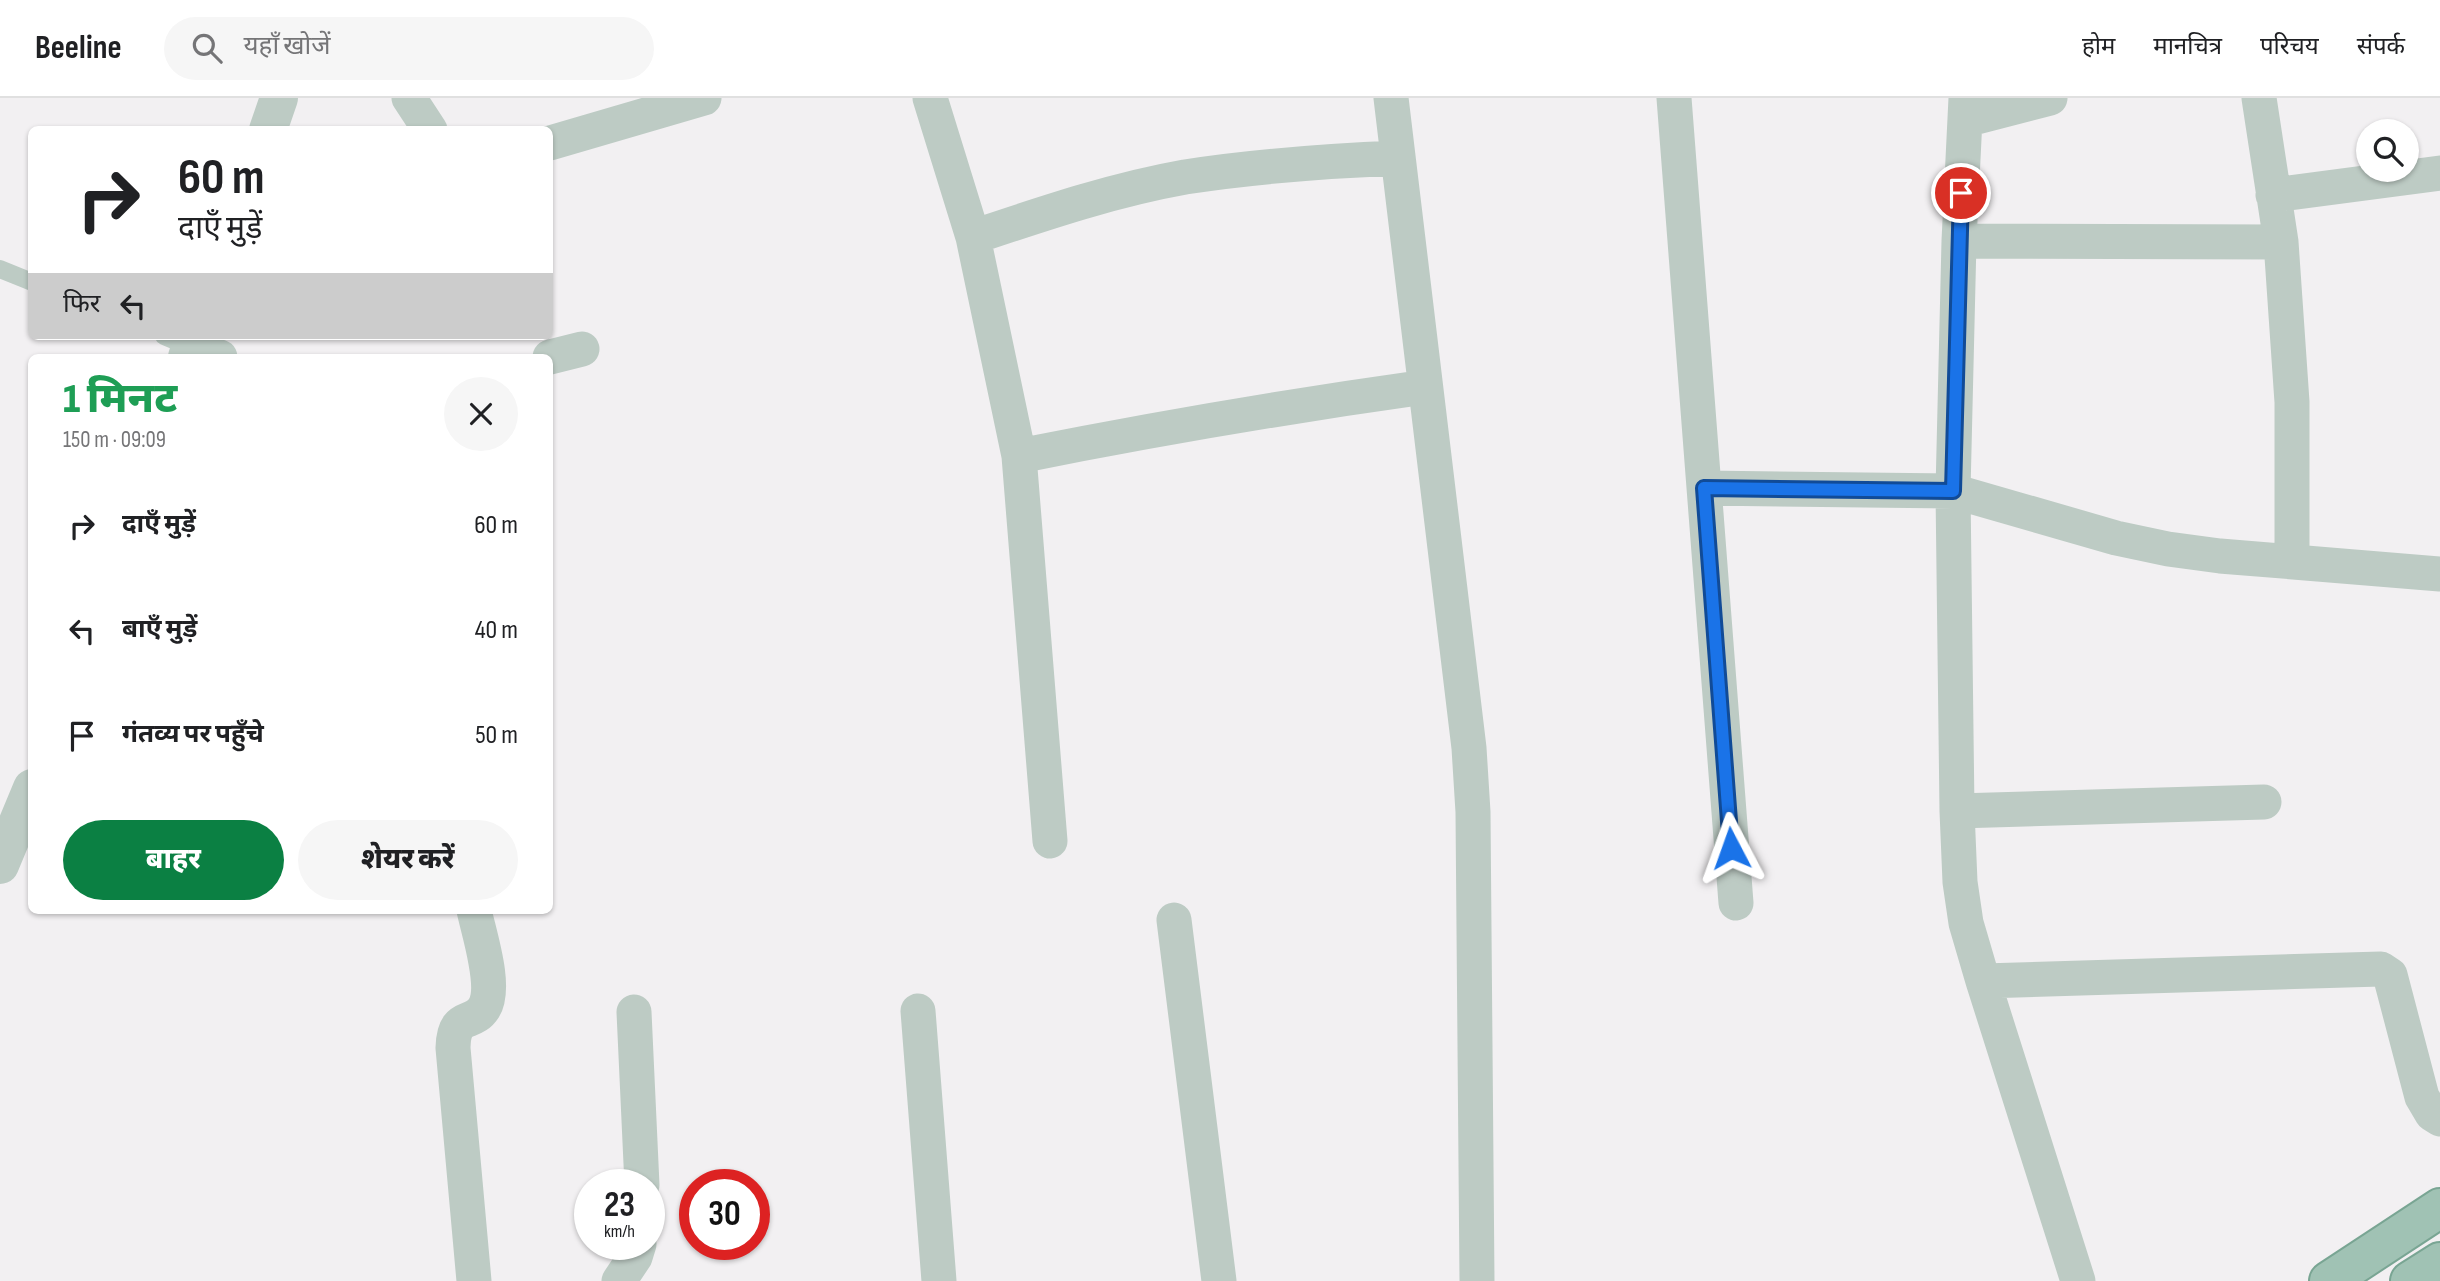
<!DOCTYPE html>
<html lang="hi">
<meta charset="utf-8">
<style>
:root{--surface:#fff;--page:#f6f6f6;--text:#202124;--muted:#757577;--line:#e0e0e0;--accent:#0b8043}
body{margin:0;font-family:"Sofia Sans Condensed","Noto Sans Devanagari",sans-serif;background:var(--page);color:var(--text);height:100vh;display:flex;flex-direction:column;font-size:26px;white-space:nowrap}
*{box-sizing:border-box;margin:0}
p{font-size:23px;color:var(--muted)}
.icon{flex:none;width:38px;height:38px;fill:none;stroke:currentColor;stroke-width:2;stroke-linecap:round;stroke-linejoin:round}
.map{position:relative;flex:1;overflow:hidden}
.details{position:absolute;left:28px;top:256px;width:525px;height:560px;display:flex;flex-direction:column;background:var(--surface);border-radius:10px;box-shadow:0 2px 5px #0004}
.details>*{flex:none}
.top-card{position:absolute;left:28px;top:28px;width:525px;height:214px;border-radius:10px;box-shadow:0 2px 5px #0004;background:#fff;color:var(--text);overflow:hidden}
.controls{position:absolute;left:2356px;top:21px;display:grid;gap:14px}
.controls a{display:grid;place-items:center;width:63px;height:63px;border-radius:50%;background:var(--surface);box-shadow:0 2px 5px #0004;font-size:35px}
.speed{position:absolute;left:574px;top:1071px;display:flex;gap:14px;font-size:35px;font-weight:700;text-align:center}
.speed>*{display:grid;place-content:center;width:91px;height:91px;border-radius:50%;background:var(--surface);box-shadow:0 2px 5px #0004;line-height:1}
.speed small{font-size:18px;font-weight:400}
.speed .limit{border:10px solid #d22;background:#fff;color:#111}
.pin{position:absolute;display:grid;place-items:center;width:60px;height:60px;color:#fff;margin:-30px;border:4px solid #fff;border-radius:50%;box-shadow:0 2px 7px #0007}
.me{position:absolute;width:77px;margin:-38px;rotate:356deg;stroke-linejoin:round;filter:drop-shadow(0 0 5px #0008)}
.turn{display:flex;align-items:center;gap:24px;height:147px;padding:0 35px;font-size:32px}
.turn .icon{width:91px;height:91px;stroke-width:2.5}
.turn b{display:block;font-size:49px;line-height:60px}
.then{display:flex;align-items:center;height:66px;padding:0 35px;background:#0003;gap:14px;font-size:26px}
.round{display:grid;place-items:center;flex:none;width:74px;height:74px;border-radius:37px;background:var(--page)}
.head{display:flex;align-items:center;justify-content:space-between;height:119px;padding:0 35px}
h1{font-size:42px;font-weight:800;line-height:52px;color:#1e9e55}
.button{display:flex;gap:14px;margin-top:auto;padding:14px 35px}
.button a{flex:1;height:80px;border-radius:42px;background:var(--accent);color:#fff;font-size:28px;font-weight:800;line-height:80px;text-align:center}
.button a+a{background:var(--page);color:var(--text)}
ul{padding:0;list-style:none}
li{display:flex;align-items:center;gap:21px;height:105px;padding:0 35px}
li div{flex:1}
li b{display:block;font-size:26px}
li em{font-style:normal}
header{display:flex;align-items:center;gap:42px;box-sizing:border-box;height:98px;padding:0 35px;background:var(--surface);border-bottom:2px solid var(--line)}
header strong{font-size:33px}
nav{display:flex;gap:38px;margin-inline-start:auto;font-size:24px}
.search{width:490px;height:63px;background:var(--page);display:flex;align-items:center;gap:18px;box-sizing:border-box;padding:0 24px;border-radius:38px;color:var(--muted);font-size:26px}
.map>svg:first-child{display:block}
</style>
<header>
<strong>Beeline</strong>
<div class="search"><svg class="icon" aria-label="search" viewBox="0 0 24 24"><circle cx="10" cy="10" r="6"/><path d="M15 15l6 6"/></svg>यहाँ खोजें</div>
<nav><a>होम</a><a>मानचित्र</a><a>परिचय</a><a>संपर्क</a></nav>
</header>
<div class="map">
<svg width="2440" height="1183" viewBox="0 0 2440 1183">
<rect width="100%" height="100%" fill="#f2f0f2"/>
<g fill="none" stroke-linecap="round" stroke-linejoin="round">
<defs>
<path id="trunk" d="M 2329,1183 L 2440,1110
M 2410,1183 L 2440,1164"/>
</defs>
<use href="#trunk" stroke="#79a593" stroke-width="42"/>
<path stroke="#bdcbc4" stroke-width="18" d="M 0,171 L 32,184
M 164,238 L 190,249"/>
<path stroke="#bdcbc4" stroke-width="35" d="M 409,0 L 430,32
M 930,0 L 973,139 L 1019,358 L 1050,743
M 1391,0 L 1469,650 L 1473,714 L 1477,1183
M 1674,0 L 1736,805
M 1966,0 L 1959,143 L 1953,393 L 1957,713 L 1960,784 L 1966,825 L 1983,883 L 2078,1183
M 2259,0 L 2281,144 L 2292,304 L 2292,464
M 1965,22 L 2050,0
M 550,45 L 704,0
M 2273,97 L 2440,75
M 973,139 C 1042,116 1112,92 1185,79 C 1256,68 1326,63 1398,60
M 1959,143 L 2281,144
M 190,249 L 220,259
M 550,259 L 582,251
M 1019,358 C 1154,331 1289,308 1425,289
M 1704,390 L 1953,393 L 2116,440 L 2168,451 L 2220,458 L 2440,476
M 1957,713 L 2264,704
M 474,812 C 479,836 497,889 484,910 C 472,929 454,913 453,950 L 474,1183
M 1174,822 L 1219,1183
M 1983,883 L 2381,871 L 2390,877 L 2422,999 L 2432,1016 L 2440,1021
M 918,913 L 939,1183
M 634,914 L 642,1087
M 619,1183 L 635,1159 L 639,1146"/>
<path stroke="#bdcbc4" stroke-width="38" d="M 268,32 L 279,0
M 187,259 L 194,238
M 0,767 L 32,690"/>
<use href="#trunk" stroke="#a0c2b4" stroke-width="38"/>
</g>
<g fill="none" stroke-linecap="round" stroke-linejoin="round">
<defs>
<path id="route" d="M 1731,750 L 1704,390 L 1953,393 L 1961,95"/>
</defs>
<use href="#route" stroke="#114b97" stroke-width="18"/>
<use href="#route" stroke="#1a73e8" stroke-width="12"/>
</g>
</svg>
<div class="controls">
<a><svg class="icon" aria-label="search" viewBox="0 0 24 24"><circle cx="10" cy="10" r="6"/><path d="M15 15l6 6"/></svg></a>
</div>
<div class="speed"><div>23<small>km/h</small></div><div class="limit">30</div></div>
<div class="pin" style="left:1961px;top:95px;background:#d93025"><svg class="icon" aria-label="arrive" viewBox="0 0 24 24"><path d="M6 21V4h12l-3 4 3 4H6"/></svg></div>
<svg class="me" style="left:1731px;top:750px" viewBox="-20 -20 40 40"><path d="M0-17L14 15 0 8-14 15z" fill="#1a73e8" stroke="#fff" stroke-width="4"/></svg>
<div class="top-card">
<div class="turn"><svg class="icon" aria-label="right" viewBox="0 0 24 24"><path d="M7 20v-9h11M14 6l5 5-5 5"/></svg><div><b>60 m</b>दाएँ मुड़ें</div></div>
<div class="then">फिर<svg class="icon" aria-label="left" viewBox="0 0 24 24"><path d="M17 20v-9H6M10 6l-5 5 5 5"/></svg></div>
</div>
<section class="details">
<div class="head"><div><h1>1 मिनट</h1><p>150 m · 09:09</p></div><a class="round"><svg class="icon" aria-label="close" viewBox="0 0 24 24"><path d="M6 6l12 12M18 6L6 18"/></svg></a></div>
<ul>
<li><svg class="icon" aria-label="right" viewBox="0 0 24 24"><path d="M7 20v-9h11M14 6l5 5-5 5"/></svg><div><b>दाएँ मुड़ें</b></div><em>60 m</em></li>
<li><svg class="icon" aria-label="left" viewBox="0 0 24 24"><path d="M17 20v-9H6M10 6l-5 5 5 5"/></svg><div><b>बाएँ मुड़ें</b></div><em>40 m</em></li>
<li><svg class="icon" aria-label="arrive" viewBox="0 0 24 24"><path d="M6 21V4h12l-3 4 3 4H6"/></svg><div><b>गंतव्य पर पहुँचे</b></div><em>50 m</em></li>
</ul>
<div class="button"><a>बाहर</a><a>शेयर करें</a></div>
</section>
</div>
